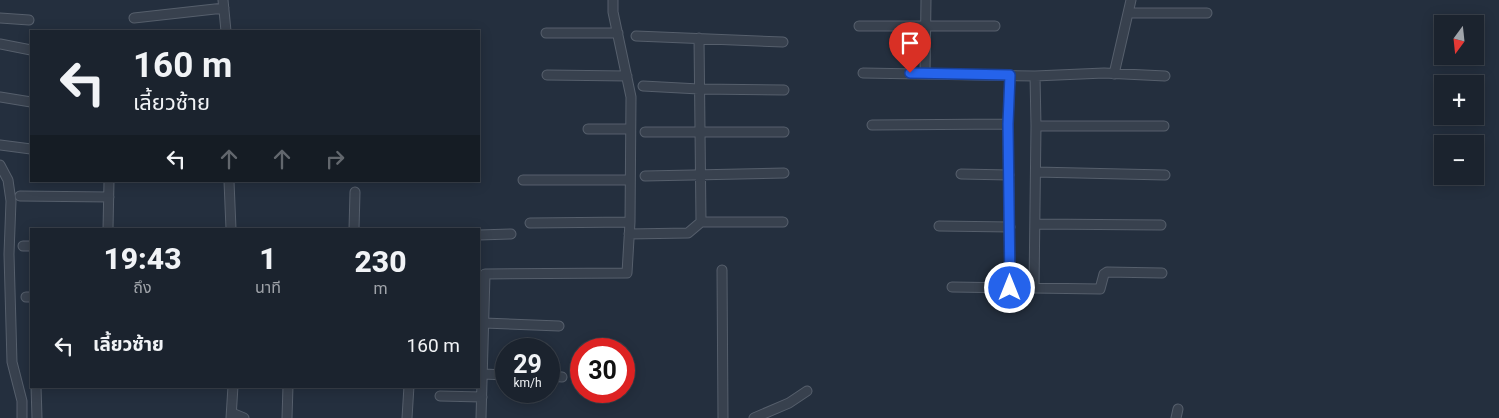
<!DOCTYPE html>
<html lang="th">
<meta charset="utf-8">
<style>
:root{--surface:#1b232e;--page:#242b36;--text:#f1f3f6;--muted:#a0a4aa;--line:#39404a}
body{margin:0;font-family:Roboto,"Noto Sans Thai",sans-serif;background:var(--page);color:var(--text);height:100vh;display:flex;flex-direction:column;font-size:19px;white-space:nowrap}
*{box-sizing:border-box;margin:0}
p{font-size:16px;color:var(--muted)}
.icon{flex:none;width:28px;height:28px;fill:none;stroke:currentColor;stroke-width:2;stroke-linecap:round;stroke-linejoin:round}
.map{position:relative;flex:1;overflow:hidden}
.sheet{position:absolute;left:30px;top:228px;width:450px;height:160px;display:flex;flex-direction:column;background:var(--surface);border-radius:0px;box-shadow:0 2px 12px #0003,0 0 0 1px var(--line)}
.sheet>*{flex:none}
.hud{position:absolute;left:30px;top:30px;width:450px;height:152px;border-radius:0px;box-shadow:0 2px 12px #0003,0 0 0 1px var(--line);background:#1b232e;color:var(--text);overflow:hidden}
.needle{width:32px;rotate:195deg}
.buttons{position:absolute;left:1434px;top:15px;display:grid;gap:10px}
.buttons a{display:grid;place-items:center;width:50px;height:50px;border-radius:0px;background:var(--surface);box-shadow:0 2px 12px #0003,0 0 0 1px var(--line);font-size:25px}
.speed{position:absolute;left:495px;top:338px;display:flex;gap:10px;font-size:25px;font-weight:700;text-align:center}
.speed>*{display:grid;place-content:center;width:65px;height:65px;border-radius:50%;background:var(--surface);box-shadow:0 2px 12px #0003,0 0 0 1px var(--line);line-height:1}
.speed small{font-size:12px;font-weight:400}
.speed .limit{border:8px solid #d22;background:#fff;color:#111}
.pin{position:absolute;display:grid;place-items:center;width:42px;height:42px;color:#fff;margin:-51px -21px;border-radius:50% 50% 50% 0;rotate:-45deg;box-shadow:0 0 5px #0007}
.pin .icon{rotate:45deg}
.me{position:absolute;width:55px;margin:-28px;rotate:0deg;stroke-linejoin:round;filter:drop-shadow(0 0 4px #0008)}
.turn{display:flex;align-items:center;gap:18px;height:105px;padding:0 20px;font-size:22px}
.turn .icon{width:65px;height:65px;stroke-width:2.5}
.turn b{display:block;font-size:35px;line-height:42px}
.lanes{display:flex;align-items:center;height:48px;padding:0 20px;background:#0003;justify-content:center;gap:25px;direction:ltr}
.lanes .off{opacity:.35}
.eta{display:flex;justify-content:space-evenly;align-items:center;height:85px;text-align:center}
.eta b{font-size:30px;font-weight:800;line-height:35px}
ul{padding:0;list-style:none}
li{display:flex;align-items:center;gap:15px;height:65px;padding:0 20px}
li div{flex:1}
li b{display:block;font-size:19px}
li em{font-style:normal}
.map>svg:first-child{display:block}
</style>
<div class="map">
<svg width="1499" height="418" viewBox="0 0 1499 418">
<rect width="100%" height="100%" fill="#242f3e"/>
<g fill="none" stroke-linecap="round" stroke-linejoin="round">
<defs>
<path id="minor" d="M 223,0 L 226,31
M 1128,13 L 1207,13
M 0,18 L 29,20
M 134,18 L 224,8
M 859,26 L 995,26
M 546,33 L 618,33
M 636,36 L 783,42
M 0,44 L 31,50
M 863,73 L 1035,76 L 1104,73 L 1165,76
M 925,73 L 926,0
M 1114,74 L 1131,0
M 547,75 L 627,76
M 1010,75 L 1008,124 L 1010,288
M 643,86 L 699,89 L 784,90
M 0,97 L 31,102
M 872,125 L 1008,124
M 1036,126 L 1164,126
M 588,129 L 630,129
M 645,132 L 784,132
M 0,145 L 31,149
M 0,165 L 8,180 L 11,201 L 9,254 L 12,362 L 22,401 L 22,418
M 1036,172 L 1165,175
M 961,174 L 1009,175
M 645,176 L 784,173
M 523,180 L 629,180
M 229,181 L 231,229
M 20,196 L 109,197
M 701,222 L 783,222
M 530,223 L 630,222
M 1036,224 L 1161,225
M 939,226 L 1010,227
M 108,229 L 109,181
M 354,229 L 355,192
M 629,234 L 688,233 L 701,222 L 699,38
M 479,235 L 511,234
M 23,246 L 31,246
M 722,270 L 723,418
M 952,287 L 1100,289 L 1104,274 L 1107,272 L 1162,273
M 1034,288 L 1036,126 L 1035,76
M 26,297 L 31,297
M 484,323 L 559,326
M 483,374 L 506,375
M 549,376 L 562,377
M 36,386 L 37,418
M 440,396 L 482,397
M 232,413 L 244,418
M 231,418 L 233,386
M 287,418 L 288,386
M 407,418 L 409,386
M 481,418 L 485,274 L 627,273 L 630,222 L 631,97 L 613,12 L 613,0
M 754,418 L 789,403 L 807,391
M 1176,418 L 1178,409"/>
</defs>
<use href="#minor" stroke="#565f6c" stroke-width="11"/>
<use href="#minor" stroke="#38414e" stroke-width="9"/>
</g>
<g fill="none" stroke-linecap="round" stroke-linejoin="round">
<defs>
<path id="route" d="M 910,73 L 1010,75 L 1008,124 L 1010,288"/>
</defs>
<use href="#route" stroke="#184099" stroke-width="12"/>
<use href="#route" stroke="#2563eb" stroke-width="9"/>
</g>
</svg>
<div class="buttons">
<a><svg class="needle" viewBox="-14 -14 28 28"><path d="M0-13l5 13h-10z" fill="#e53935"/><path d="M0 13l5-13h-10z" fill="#a0a4aa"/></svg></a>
<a>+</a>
<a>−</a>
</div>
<div class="speed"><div>29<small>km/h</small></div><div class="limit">30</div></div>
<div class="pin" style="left:910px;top:73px;background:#d93025"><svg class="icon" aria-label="arrive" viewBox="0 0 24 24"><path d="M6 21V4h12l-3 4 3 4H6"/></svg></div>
<svg class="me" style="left:1010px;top:288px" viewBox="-20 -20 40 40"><circle r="17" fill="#2563eb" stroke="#fff" stroke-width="3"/><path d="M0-11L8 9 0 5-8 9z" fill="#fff"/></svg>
<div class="hud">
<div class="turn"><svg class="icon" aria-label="left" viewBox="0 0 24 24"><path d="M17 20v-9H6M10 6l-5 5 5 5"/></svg><div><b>160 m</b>เลี้ยวซ้าย</div></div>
<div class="lanes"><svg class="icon" aria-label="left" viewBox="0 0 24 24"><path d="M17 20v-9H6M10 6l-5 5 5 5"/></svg><svg class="icon off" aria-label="ahead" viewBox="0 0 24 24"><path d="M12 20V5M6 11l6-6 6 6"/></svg><svg class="icon off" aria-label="ahead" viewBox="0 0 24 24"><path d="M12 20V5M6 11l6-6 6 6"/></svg><svg class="icon off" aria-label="right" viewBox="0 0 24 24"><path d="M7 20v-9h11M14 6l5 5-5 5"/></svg></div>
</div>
<section class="sheet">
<div class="eta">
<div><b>19:43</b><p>ถึง</p></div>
<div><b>1</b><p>นาที</p></div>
<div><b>230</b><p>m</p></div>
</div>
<ul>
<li><svg class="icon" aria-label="left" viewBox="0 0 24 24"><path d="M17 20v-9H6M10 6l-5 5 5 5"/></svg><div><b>เลี้ยวซ้าย</b></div><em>160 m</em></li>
</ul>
</section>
</div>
